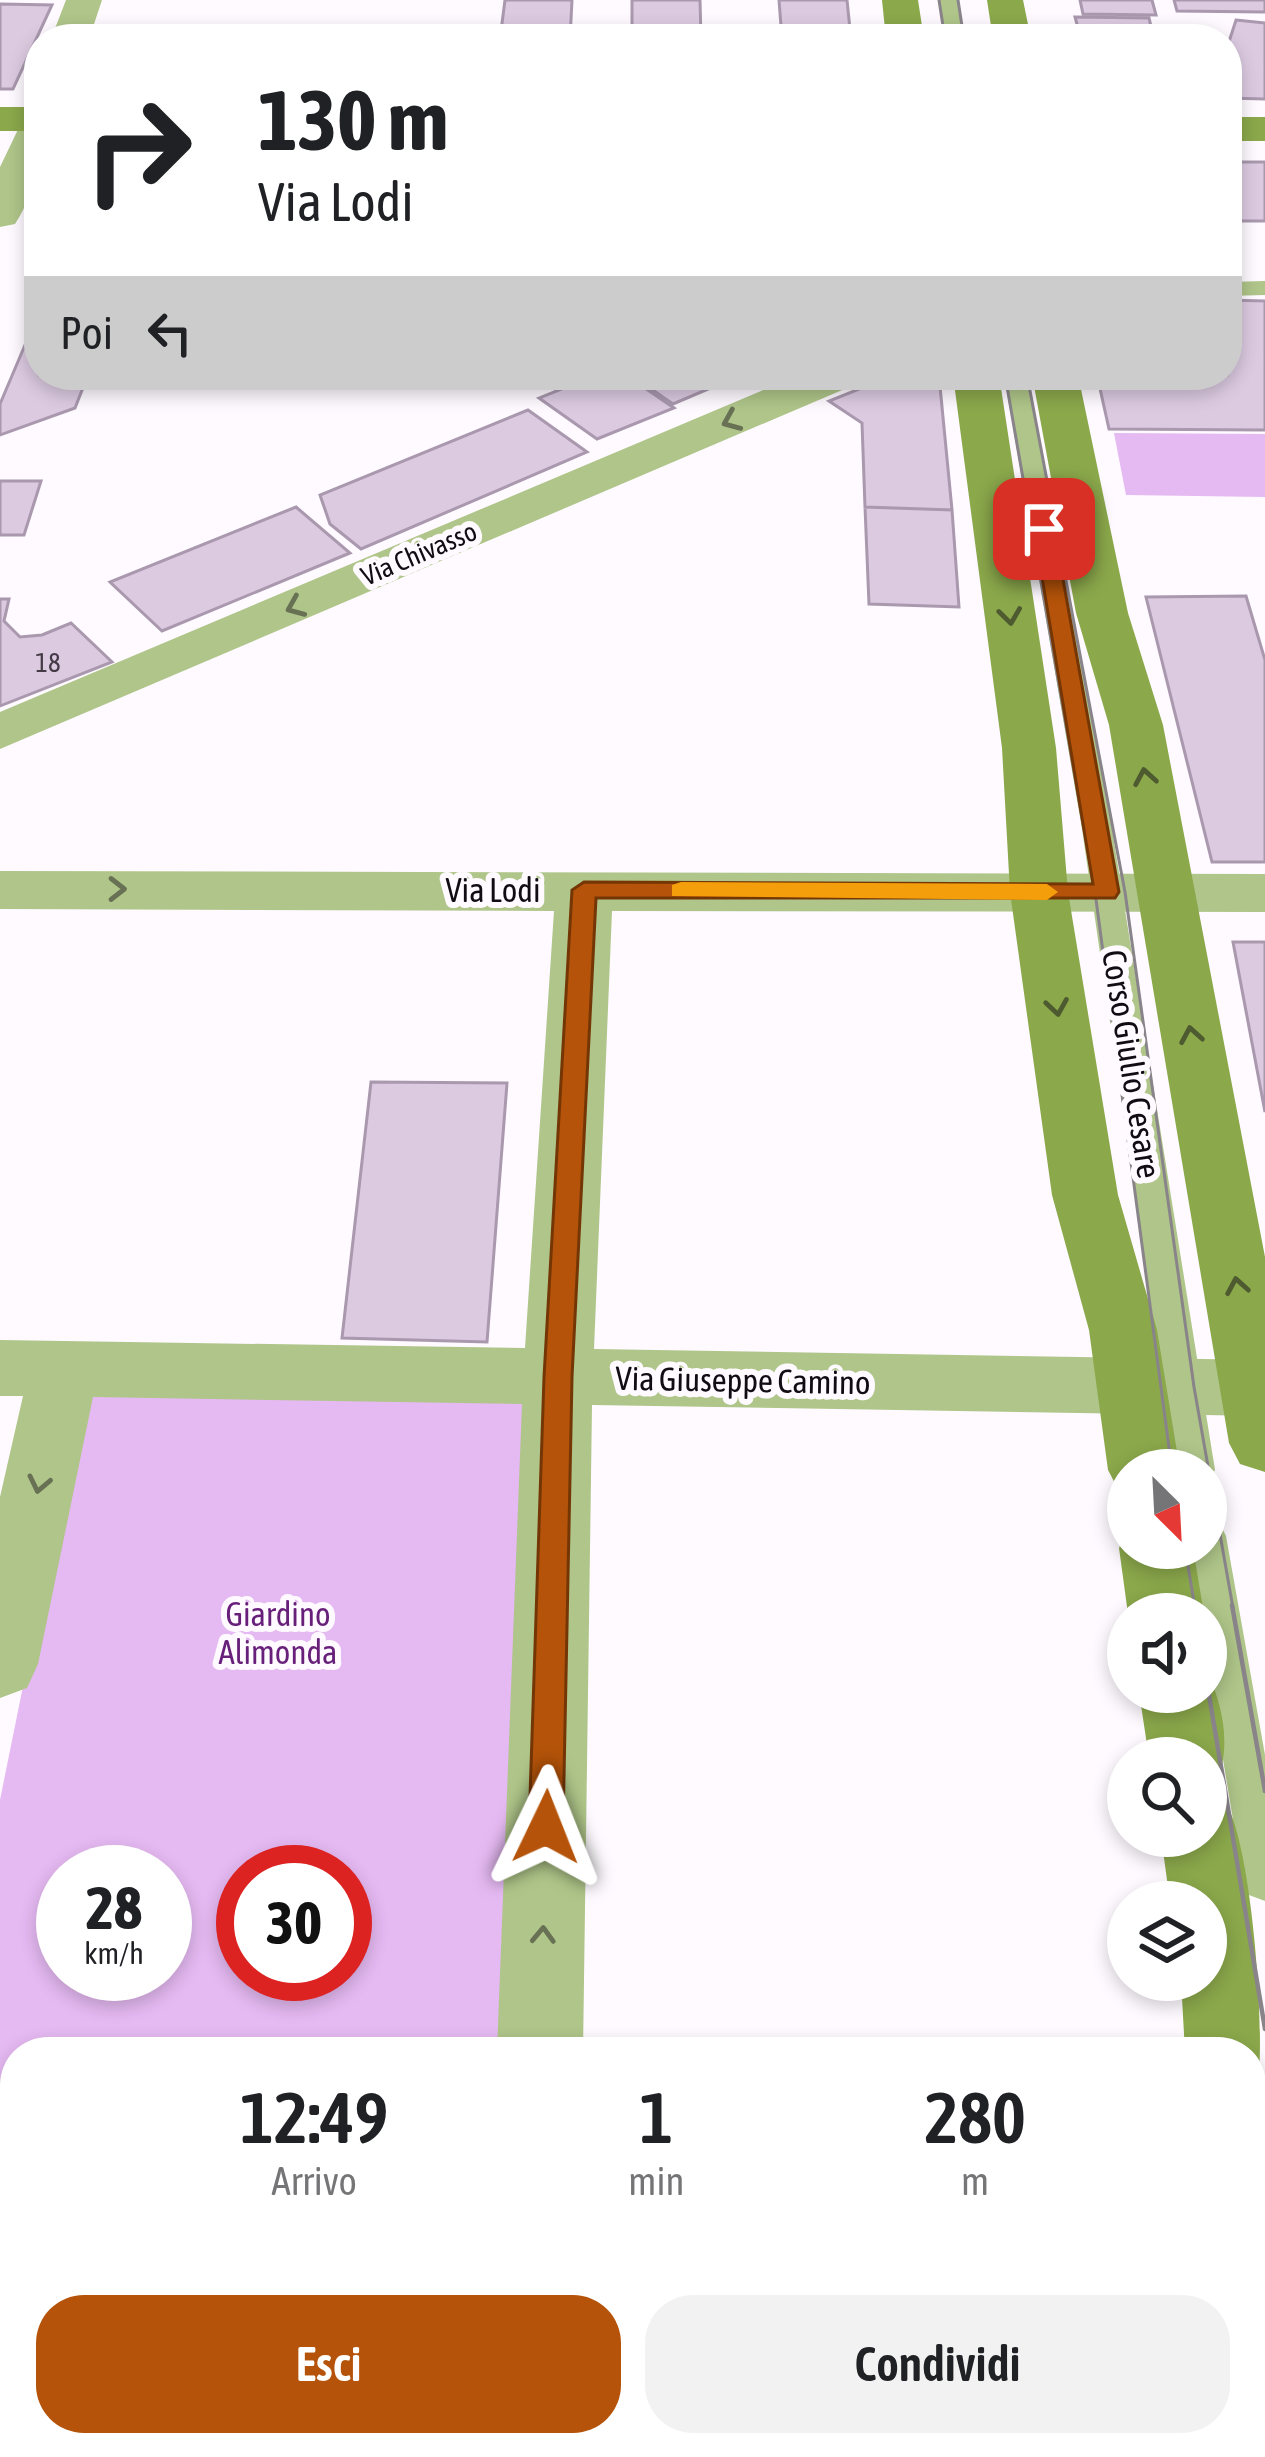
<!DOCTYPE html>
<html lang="it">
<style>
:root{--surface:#fff;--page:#f2f2f2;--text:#202124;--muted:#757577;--accent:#b45309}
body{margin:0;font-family:"Asap Condensed",sans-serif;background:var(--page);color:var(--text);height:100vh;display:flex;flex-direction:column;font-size:45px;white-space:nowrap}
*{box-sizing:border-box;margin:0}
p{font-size:39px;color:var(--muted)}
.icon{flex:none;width:66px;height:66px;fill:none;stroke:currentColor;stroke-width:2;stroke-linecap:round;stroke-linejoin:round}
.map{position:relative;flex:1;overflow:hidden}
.panel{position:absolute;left:0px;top:2037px;width:1266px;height:420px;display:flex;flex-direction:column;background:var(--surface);border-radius:48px 48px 0 0;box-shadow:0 6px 18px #0003}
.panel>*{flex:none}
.hud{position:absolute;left:24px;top:24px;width:1218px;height:366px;border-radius:48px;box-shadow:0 6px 18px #0003;background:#fff;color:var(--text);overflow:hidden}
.needle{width:78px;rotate:156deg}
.controls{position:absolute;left:1107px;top:1449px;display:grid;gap:24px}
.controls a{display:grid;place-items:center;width:120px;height:120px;border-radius:50%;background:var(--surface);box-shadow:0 6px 18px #0003;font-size:60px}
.speed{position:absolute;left:36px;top:1845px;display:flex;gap:24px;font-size:60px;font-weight:700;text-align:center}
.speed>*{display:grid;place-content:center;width:156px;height:156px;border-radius:50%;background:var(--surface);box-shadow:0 6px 18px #0003;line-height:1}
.speed small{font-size:30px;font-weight:400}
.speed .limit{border:18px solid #d22;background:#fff;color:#111}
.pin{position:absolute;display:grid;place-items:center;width:102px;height:102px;color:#fff;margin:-51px;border-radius:24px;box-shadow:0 6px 18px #0006}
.me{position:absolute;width:132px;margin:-66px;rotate:2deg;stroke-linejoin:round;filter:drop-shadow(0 0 9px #0008)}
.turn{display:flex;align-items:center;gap:42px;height:252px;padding:0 36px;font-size:54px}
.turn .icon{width:156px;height:156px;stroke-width:2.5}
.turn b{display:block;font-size:84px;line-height:102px}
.then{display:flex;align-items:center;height:114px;padding:0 36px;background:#0003;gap:24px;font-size:45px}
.eta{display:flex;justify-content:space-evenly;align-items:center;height:204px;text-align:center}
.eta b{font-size:72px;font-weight:600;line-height:84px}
.button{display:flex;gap:24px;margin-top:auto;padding:24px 36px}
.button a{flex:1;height:138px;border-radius:48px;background:var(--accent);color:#fff;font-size:48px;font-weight:600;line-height:138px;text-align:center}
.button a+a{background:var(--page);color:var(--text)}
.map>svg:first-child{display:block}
</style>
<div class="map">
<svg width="1265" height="2457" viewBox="0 0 1265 2457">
<rect width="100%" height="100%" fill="#fefaff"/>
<path fill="#e5b9f2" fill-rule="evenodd" d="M 1114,433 L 1265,434 L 1265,497 L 1126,495 Z
M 82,1395 L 536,1398 L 509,2052 L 15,2052 L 15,2442 L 494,2442 L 493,2457 L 0,2457 L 0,1800 ZM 63,1872 L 165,1872 L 165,1974 L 63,1974 ZM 243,1872 L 345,1872 L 345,1974 L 243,1974 Z"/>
<path fill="#dccae1" stroke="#a998ae" stroke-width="3" d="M 505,0 L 572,0 L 570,39 L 500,39 Z
M 632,0 L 700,0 L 701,39 L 632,39 Z
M 779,0 L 847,0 L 851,39 L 782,39 Z
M 1080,0 L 1152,0 L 1156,15 L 1083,14 Z
M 1174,0 L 1265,0 L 1265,12 L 1177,11 Z
M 0,4 L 52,5 L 13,89 L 0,89 Z
M 1075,17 L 1149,18 L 1154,39 L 1081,39 Z
M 1236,20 L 1265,23 L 1265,99 L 1227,98 L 1227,48 Z
M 1227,162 L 1265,162 L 1265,221 L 1227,221 Z
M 1227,300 L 1265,301 L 1265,430 L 1109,429 L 1097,375 L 1227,375 Z
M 39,312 L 39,375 L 88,375 L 75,408 L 0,435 L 0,404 Z
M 596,375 L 626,375 L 674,408 L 597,439 L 539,398 Z
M 646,375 L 713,375 L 713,387 L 673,404 L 647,386 Z
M 894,375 L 939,376 L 952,510 L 865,507 L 862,423 L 829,401 Z
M 528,410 L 587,452 L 361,549 L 330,524 L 320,495 Z
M 0,481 L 41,481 L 24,535 L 0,535 Z
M 296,507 L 350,553 L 162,631 L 110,582 Z
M 865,507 L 952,510 L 959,607 L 869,604 Z
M 1246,596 L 1265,660 L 1265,862 L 1212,862 L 1146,597 Z
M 0,599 L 9,599 L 4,621 L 20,637 L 42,635 L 71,623 L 112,662 L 0,706 Z
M 1233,942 L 1265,942 L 1265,1112 Z
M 371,1082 L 507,1083 L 487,1342 L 342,1338 Z
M 639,2442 L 806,2442 L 806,2457 L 638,2457 Z
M 1057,2442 L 1222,2442 L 1223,2457 L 1058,2457 Z"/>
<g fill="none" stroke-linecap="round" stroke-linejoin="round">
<path fill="#afc589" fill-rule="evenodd" d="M 938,0 L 958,0 L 965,39 L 945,39 Z
M 1265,281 L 1265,295 L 1227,296 L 1227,282 Z
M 1004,375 L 1028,375 L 1112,829 L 1215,1470 L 1206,1483 L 1206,1470 L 1175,1470 L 1082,829 Z
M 1206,1519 L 1220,1524 L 1226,1536 L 1265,1755 L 1265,1901 L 1249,1895 L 1243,1880 L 1206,1657 L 1206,1614 L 1199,1614 L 1188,1548 L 1206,1548 Z"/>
<path fill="#afc589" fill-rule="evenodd" d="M 66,0 L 102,0 L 89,39 L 51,39 Z
M 39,111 C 39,153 39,188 15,224 L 0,227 L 0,167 L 25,115 Z
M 799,375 L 861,375 L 854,385 L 0,749 L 0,712 Z
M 0,871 L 1265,874 L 1265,912 L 612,911 L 594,1349 L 1265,1360 L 1265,1416 L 592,1405 L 583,2052 L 497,2052 L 522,1404 L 93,1397 L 38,1664 L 27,1688 L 0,1698 L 0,1497 L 23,1396 L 0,1396 L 0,1340 L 525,1348 L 554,911 L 0,909 Z
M 0,2153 L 15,2154 L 15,2244 L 0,2243 Z
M 481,2442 L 577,2442 L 577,2457 L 481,2457 Z"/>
<path fill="#8ba84b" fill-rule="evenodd" d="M 882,0 L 918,0 L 924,39 L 886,39 Z
M 987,0 L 1023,0 L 1031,39 L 993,39 Z
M 0,107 L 39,107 L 39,131 L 0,131 Z
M 1227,117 L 1265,117 L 1265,141 L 1227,141 Z
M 953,375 L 999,375 L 1056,748 L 1068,892 L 1118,1195 L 1157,1330 L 1180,1470 L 1128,1470 L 1128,1494 L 1119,1491 L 1108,1470 L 1089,1330 L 1052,1195 L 1010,892 L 1002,748 Z
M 1032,375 L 1078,375 L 1128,613 L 1163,725 L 1265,1257 L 1265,1472 L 1240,1464 L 1229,1443 L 1109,725 L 1076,613 Z
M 1128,1530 L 1128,1548 L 1193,1548 L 1204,1614 L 1128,1614 L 1119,1548 Z
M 1206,1669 C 1223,1705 1232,1747 1216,1783 L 1206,1787 L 1206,1758 L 1149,1758 L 1139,1692 L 1206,1692 Z
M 1206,1800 L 1229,1809 C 1253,1863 1265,2029 1258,2082 L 1251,2085 L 1251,2052 L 1185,2052 L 1181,1980 L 1206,1980 L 1206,1902 L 1170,1902 L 1161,1836 L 1206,1836 Z
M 1251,2258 L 1265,2264 L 1265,2410 L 1251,2404 Z"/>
<path stroke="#89848a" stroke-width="3" d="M 939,0 L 945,39
M 958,0 L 964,39
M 1005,375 L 1095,892 L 1172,1470
M 1027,375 L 1125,892 L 1194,1387 L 1233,1608
M 1185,1548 L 1195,1608"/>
<path stroke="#89848a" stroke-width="4.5" d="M 1195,1605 L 1196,1614
M 1232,1605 L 1265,1791
M 1206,1677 L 1265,2029"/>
</g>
<defs><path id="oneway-chevron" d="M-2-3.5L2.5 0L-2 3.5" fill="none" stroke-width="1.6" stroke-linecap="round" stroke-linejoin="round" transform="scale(3)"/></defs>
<g stroke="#687154">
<use href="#oneway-chevron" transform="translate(731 421) rotate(157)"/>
<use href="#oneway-chevron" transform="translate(295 607) rotate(157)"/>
<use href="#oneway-chevron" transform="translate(117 889)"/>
<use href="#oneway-chevron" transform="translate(39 1484) rotate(102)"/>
<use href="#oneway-chevron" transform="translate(543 1935) rotate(-88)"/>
</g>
<g stroke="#4e5a2f">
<use href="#oneway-chevron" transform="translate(1010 616) rotate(82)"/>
<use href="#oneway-chevron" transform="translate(1145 777) rotate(-100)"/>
<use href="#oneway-chevron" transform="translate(1057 1007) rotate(81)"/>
<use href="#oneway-chevron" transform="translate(1191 1035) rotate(-100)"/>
<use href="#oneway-chevron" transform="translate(1237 1286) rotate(-100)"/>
</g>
<path fill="#b45309" stroke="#753606" stroke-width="3" d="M 1044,523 L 1054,529 L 1119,892 L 1115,898 L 596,898 L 572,1377 L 563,1827 L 558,1838 L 546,1843 L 534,1838 L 529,1827 L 544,1377 L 572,890 L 584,882 L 1093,884 L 1034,529 Z"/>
<path fill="#f59e0b" d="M 681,882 L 1047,884 L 1058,892 L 1047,900 L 672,896 L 672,885 Z"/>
<g text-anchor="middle" stroke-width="12" stroke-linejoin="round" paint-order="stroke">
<g font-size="27" fill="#110b13" stroke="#fefaff">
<text transform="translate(419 554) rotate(-23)" y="9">Via Chivasso</text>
</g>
<g font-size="27" fill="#443b46">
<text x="48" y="672">18</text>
</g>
<g font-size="33" fill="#110b13" stroke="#fefaff">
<text x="493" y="902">Via Lodi</text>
<text transform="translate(1132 1064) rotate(81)" y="12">Corso Giulio Cesare</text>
<text transform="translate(743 1380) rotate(1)" y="12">Via Giuseppe Camino</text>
</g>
<g font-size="33" fill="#671f7a" stroke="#fefaff">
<text x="278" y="1626">Giardino<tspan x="278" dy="38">Alimonda</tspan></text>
</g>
</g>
</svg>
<div class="controls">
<a><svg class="needle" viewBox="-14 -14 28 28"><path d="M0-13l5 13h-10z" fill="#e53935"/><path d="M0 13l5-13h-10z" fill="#757577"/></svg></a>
<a><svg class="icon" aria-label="sound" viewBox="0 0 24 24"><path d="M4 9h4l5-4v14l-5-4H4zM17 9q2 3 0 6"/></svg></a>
<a><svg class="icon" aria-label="search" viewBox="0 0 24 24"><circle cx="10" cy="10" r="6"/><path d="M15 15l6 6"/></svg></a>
<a><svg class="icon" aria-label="layers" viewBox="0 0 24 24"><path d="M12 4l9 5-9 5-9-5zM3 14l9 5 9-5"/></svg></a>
</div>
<div class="speed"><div>28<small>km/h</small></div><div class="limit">30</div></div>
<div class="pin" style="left:1044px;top:529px;background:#d93025"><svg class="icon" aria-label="arrive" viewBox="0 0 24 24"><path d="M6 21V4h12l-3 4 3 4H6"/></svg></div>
<svg class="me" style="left:546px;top:1827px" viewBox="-20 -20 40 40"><path d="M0-17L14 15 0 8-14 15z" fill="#b45309" stroke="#fff" stroke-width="4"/></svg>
<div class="hud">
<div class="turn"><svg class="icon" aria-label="right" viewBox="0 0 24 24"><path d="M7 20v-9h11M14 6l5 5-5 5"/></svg><div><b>130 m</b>Via Lodi</div></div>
<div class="then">Poi<svg class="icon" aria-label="left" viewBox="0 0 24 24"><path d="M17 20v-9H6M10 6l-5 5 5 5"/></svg></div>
</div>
<section class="panel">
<div class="eta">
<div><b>12:49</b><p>Arrivo</p></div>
<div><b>1</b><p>min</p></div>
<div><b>280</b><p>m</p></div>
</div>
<div class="button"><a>Esci</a><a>Condividi</a></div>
</section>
</div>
